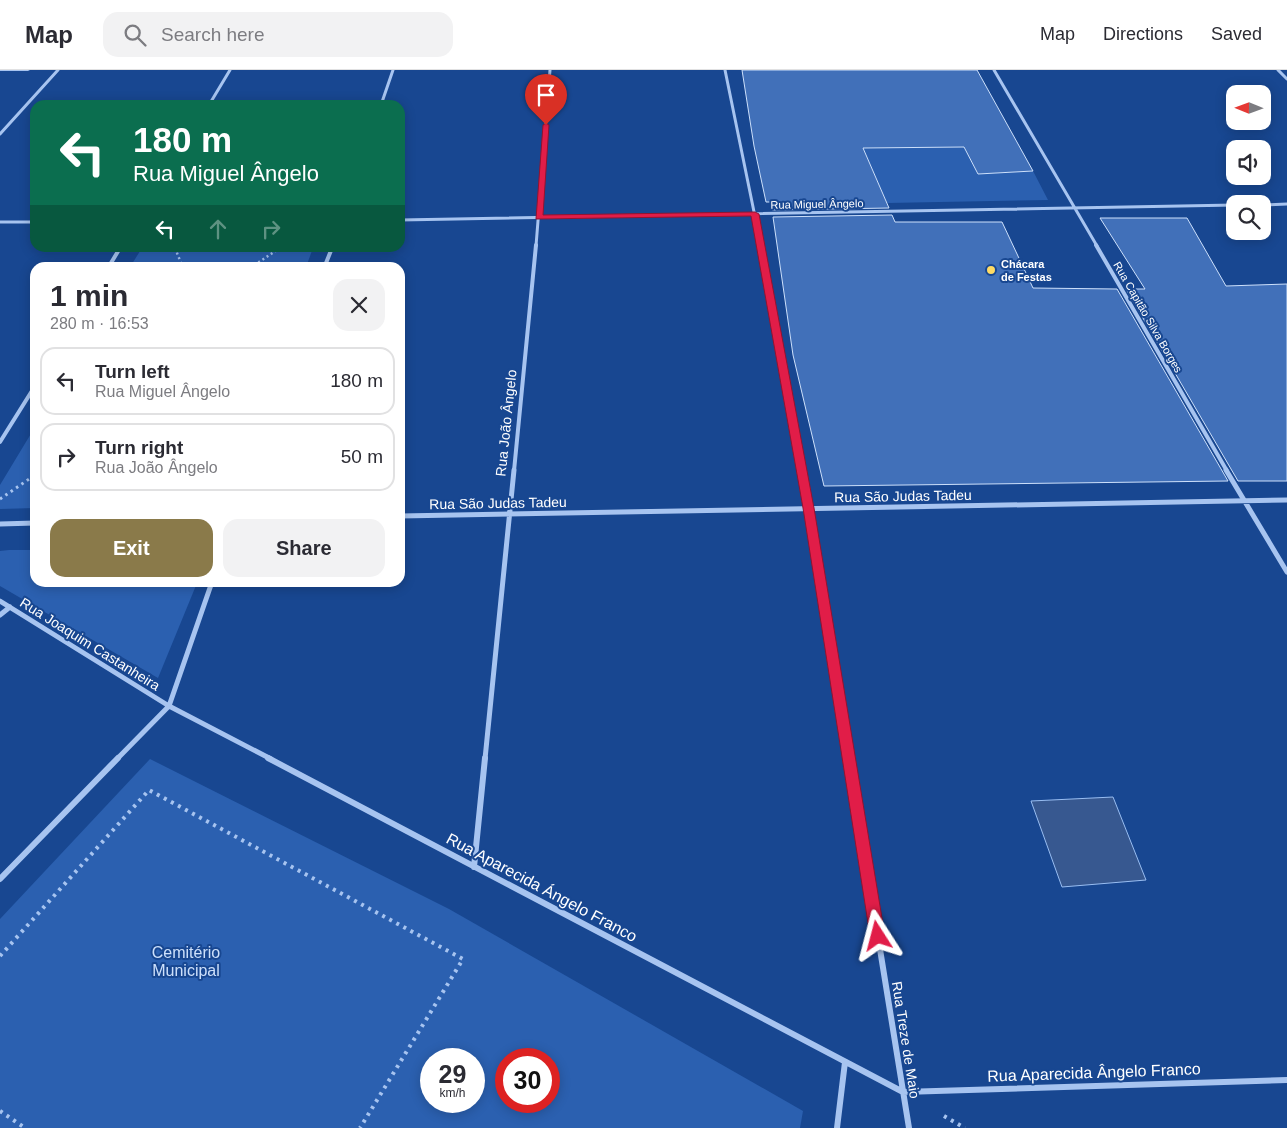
<!DOCTYPE html>
<meta charset="utf-8">
<style>
:root{--surface:#fff;--page:#f2f2f3;--text:#2b2b33;--muted:#7c7c81;--line:#e1e1e2;--accent:#8a7a4a}
body{margin:0;font-family:Arial,sans-serif;background:var(--page);color:var(--text);height:100vh;display:flex;flex-direction:column;font-size:19px;white-space:nowrap}
*{box-sizing:border-box;margin:0}
p{font-size:16px;color:var(--muted)}
.icon{flex:none;width:28px;height:28px;fill:none;stroke:currentColor;stroke-width:2;stroke-linecap:round;stroke-linejoin:round}
.map{position:relative;flex:1;overflow:hidden}
.drawer{position:absolute;left:30px;top:192px;width:375px;height:325px;display:flex;flex-direction:column;background:var(--surface);border-radius:15px;box-shadow:0 2px 12px #0003}
.drawer>*{flex:none}
.hud{position:absolute;left:30px;top:30px;width:375px;height:152px;border-radius:15px;box-shadow:0 2px 12px #0003;background:#0b6e4f;color:#fff;overflow:hidden}
.needle{width:32px;rotate:271deg}
.controls{position:absolute;left:1226px;top:15px;display:grid;gap:10px}
.controls a{display:grid;place-items:center;width:45px;height:45px;border-radius:10px;background:var(--surface);box-shadow:0 2px 12px #0003;font-size:25px}
.speed{position:absolute;left:420px;top:978px;display:flex;gap:10px;font-size:25px;font-weight:700;text-align:center}
.speed>*{display:grid;place-content:center;width:65px;height:65px;border-radius:50%;background:var(--surface);box-shadow:0 2px 12px #0003;line-height:1}
.speed small{font-size:12px;font-weight:400}
.speed .limit{border:8px solid #d22;background:#fff;color:#111}
.pin{position:absolute;display:grid;place-items:center;width:42px;height:42px;color:#fff;margin:-51px -21px;border-radius:50% 50% 50% 0;rotate:-45deg;box-shadow:0 0 5px #0007}
.pin .icon{rotate:45deg}
.me{position:absolute;width:55px;margin:-28px;rotate:351deg;stroke-linejoin:round;filter:drop-shadow(0 0 4px #0008)}
.turn{display:flex;align-items:center;gap:18px;height:105px;padding:0 20px;font-size:22px}
.turn .icon{width:65px;height:65px;stroke-width:2.5}
.turn b{display:block;font-size:35px;line-height:42px}
.lanes{display:flex;align-items:center;height:48px;padding:0 20px;background:#0003;justify-content:center;gap:25px;direction:ltr}
.lanes .off{opacity:.35}
.round{display:grid;place-items:center;flex:none;width:52px;height:52px;border-radius:15px;background:var(--page)}
.headline{display:flex;align-items:center;justify-content:space-between;height:85px;padding:0 20px}
h1{font-size:30px;font-weight:800;line-height:38px}
.primary-button{display:flex;gap:10px;margin-top:auto;padding:10px 20px}
.primary-button a{flex:1;height:58px;border-radius:15px;background:var(--accent);color:#fff;font-size:20px;font-weight:800;line-height:58px;text-align:center}
.primary-button a+a{background:var(--page);color:var(--text)}
ul{padding:0;list-style:none}
li{display:flex;align-items:center;gap:15px;height:68px;margin:0 10px 8px;padding:0 10px;border:2px solid var(--line);border-radius:15px}
li div{flex:1}
li b{display:block;font-size:19px}
li em{font-style:normal}
header{display:flex;align-items:center;gap:30px;box-sizing:border-box;height:70px;padding:0 25px;background:var(--surface);border-bottom:1px solid var(--line)}
header strong{font-size:24px}
nav{display:flex;gap:28px;margin-inline-start:auto;font-size:18px}
.search{width:350px;height:45px;background:var(--page);display:flex;align-items:center;gap:12px;box-sizing:border-box;padding:0 18px;border-radius:15px;color:var(--muted);font-size:19px}
.map>svg:first-child{display:block}
</style>
<header>
<strong>Map</strong>
<div class="search"><svg class="icon" aria-label="search" viewBox="0 0 24 24"><circle cx="10" cy="10" r="6"/><path d="M15 15l6 6"/></svg>Search here</div>
<nav><a>Map</a><a>Directions</a><a>Saved</a></nav>
</header>
<div class="map">
<svg width="1287" height="1058" viewBox="0 0 1287 1058">
<rect width="100%" height="100%" fill="#184791"/>
<path fill="#2b60b0" fill-rule="evenodd" d="M 964,77 L 978,104 L 1033,101 L 1048,130 L 887,133 L 863,78 Z
M 142,178 L 313,178 L 306,197 L 130,197 Z
M 35,357 L 35,438 L 0,439 L 0,415 Z
M 9,480 L 35,480 L 35,512 L 197,513 L 158,608 L 0,516 L 0,481 Z
M 150,689 L 449,839 L 803,1041 L 800,1058 L 0,1058 L 0,849 ZM 431,989 L 474,989 L 474,1031 L 431,1031 ZM 506,989 L 549,989 L 549,1031 L 506,1031 Z"/>
<path fill="#375890" stroke="#99bef2" d="M 1113,727 L 1146,810 L 1062,817 L 1031,731 Z"/>
<path fill="#4170b9" stroke="#cde0fb" d="M 742,0 L 977,0 L 1033,101 L 978,104 L 964,77 L 863,78 L 889,138 L 772,140 L 771,132 L 766,132 L 754,76 Z
M 892,145 L 895,152 L 1002,152 L 1033,218 L 1117,219 L 1228,411 L 824,416 L 793,285 L 773,147 Z
M 1100,148 L 1187,148 L 1226,216 L 1287,214 L 1287,411 L 1238,411 L 1126,219 L 1145,219 Z"/>
<g fill="none" stroke-linecap="round" stroke-linejoin="round">
<path stroke="#a7c4f0" stroke-width="2.5" stroke-dasharray="2 3" stroke-linecap="butt" d="M 175,178 L 183,198
M 250,198 L 280,178"/>
<path stroke="#a7c4f0" stroke-width="3" stroke-dasharray="2.5 4" stroke-linecap="butt" d="M 0,429 L 35,405"/>
<path stroke="#a7c4f0" stroke-width="4" stroke-dasharray="3 5" stroke-linecap="butt" d="M 0,886 L 149,720 L 463,889 L 360,1058
M 0,1041 L 25,1058
M 944,1046 L 965,1058"/>
<path stroke="#a7c4f0" stroke-width="3" d="M 725,0 L 761,176
M 994,0 L 1097,176
M 1278,0 L 1287,9
M 209,35 L 230,0
M 381,35 L 393,0
M 0,64 L 58,0
M 1262,135 L 1287,134
M 400,150 L 1235,135
M 0,152 L 35,152
M 536,176 L 550,0"/>
<path stroke="#a7c4f0" stroke-width="4" d="M 761,175 L 801,401
M 1096,175 L 1227,401
M 108,198 L 120,178
M 324,198 L 332,178
M 0,372 L 35,316
M 514,401 L 536,175"/>
<path stroke="#a7c4f0" stroke-width="5" d="M 801,400 L 849,689
M 1226,400 L 1287,502
M 400,446 L 1287,430
M 0,454 L 35,453
M 0,531 L 169,636 L 271,689
M 0,545 L 10,537
M 117,689 L 169,636 L 212,512
M 485,689 L 514,400"/>
<path stroke="#a7c4f0" stroke-width="6" d="M 268,688 L 903,1022 L 1287,1010
M 849,688 L 909,1058
M 474,797 L 485,688
M 0,809 L 118,688
M 837,1058 L 845,992"/>
<path fill="#a7c4f0" fill-rule="evenodd" d="M 0,0 L 30,0 L 28,1 L 0,1 Z"/>
</g>
<path fill="#e11d48" stroke="#92132f" d="M 546,53 L 549,55 L 543,145 L 755,142 L 759,144 L 814,438 L 885,866 L 883,872 L 878,874 L 872,872 L 870,866 L 803,438 L 751,146 L 536,149 L 543,55 Z"/>
<circle fill="#ffdb65" stroke="#184791" stroke-width="2" cx="991" cy="200" r="5"/>
<g text-anchor="middle" stroke-width="4" stroke-linejoin="round" paint-order="stroke">
<g font-size="11" fill="#fff" stroke="#184791">
<text transform="translate(817 134) rotate(-1)" y="4">Rua Miguel Ângelo</text>
<text transform="translate(1148 247) rotate(60)" y="4">Rua Capitão Silva Borges</text>
</g>
<g font-size="11" font-weight="bold" fill="#fff" stroke="#184791" text-anchor="start">
<text x="1001" y="198">Chácara<tspan x="1001" dy="13">de Festas</tspan></text>
</g>
<g font-size="14" fill="#fff" stroke="#184791">
<text transform="translate(506 353) rotate(-84)" y="5">Rua João Ângelo</text>
<text transform="translate(903 426) rotate(-1)" y="5">Rua São Judas Tadeu</text>
<text transform="translate(498 433) rotate(-1)" y="5">Rua São Judas Tadeu</text>
<text transform="translate(90 574) rotate(32)" y="5">Rua Joaquim Castanheira</text>
<text transform="translate(906 970) rotate(81)" y="5">Rua Treze de Maio</text>
</g>
<g font-size="16" fill="#fff" stroke="#184791">
<text transform="translate(542 817) rotate(28)" y="6">Rua Aparecida Ángelo Franco</text>
<text transform="translate(1094 1002) rotate(-2)" y="6">Rua Aparecida Ângelo Franco</text>
</g>
<g font-size="16" fill="#cde0fb" stroke="#184791">
<text x="186" y="888">Cemitério<tspan x="186" dy="18">Municipal</tspan></text>
</g>
</g>
</svg>
<div class="controls">
<a><svg class="needle" viewBox="-14 -14 28 28"><path d="M0-13l5 13h-10z" fill="#e53935"/><path d="M0 13l5-13h-10z" fill="#7c7c81"/></svg></a>
<a><svg class="icon" aria-label="sound" viewBox="0 0 24 24"><path d="M4 9h4l5-4v14l-5-4H4zM17 9q2 3 0 6"/></svg></a>
<a><svg class="icon" aria-label="search" viewBox="0 0 24 24"><circle cx="10" cy="10" r="6"/><path d="M15 15l6 6"/></svg></a>
</div>
<div class="speed"><div>29<small>km/h</small></div><div class="limit">30</div></div>
<div class="pin" style="left:546px;top:55px;background:#d93025"><svg class="icon" aria-label="arrive" viewBox="0 0 24 24"><path d="M6 21V4h12l-3 4 3 4H6"/></svg></div>
<svg class="me" style="left:878px;top:866px" viewBox="-20 -20 40 40"><path d="M0-17L14 15 0 8-14 15z" fill="#e11d48" stroke="#fff" stroke-width="4"/></svg>
<div class="hud">
<div class="turn"><svg class="icon" aria-label="left" viewBox="0 0 24 24"><path d="M17 20v-9H6M10 6l-5 5 5 5"/></svg><div><b>180 m</b>Rua Miguel Ângelo</div></div>
<div class="lanes"><svg class="icon" aria-label="left" viewBox="0 0 24 24"><path d="M17 20v-9H6M10 6l-5 5 5 5"/></svg><svg class="icon off" aria-label="ahead" viewBox="0 0 24 24"><path d="M12 20V5M6 11l6-6 6 6"/></svg><svg class="icon off" aria-label="right" viewBox="0 0 24 24"><path d="M7 20v-9h11M14 6l5 5-5 5"/></svg></div>
</div>
<section class="drawer">
<div class="headline"><div><h1>1 min</h1><p>280 m · 16:53</p></div><a class="round"><svg class="icon" aria-label="close" viewBox="0 0 24 24"><path d="M6 6l12 12M18 6L6 18"/></svg></a></div>
<ul>
<li><svg class="icon" aria-label="left" viewBox="0 0 24 24"><path d="M17 20v-9H6M10 6l-5 5 5 5"/></svg><div><b>Turn left</b><p>Rua Miguel Ângelo</p></div><em>180 m</em></li>
<li><svg class="icon" aria-label="right" viewBox="0 0 24 24"><path d="M7 20v-9h11M14 6l5 5-5 5"/></svg><div><b>Turn right</b><p>Rua João Ângelo</p></div><em>50 m</em></li>
</ul>
<div class="primary-button"><a>Exit</a><a>Share</a></div>
</section>
</div>
